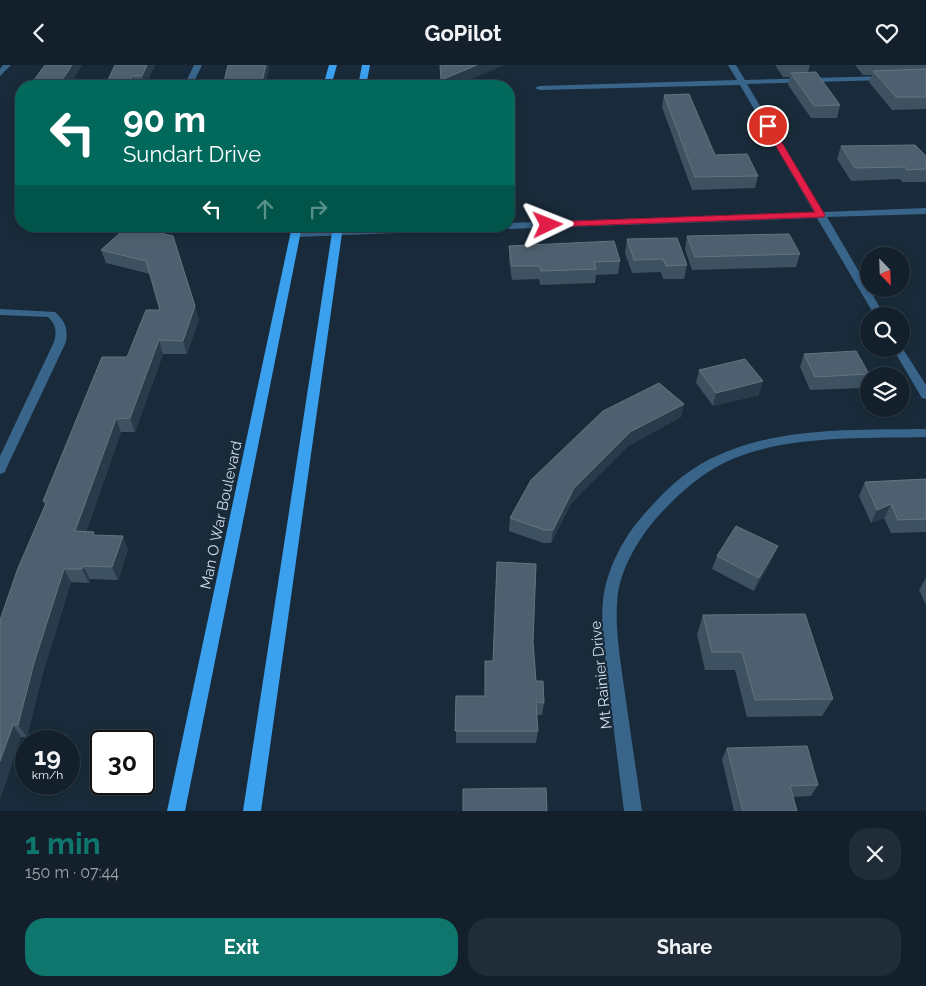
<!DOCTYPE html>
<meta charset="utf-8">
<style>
:root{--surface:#13202c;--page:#202d38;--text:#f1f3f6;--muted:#9da3a9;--line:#323e48;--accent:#0f766e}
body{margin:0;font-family:Raleway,sans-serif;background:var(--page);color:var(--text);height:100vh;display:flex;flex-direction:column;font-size:19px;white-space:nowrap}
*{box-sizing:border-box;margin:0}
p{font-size:16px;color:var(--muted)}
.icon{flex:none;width:28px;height:28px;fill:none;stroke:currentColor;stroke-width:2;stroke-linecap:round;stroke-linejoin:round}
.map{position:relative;height:746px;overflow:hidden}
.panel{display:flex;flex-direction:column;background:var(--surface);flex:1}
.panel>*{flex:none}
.guide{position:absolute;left:15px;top:15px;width:500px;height:152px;border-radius:20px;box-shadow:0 2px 8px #0003,0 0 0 1px var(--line);background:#00695c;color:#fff;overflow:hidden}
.needle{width:32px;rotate:157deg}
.tools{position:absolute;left:860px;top:182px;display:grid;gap:10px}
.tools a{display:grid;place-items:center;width:50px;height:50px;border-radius:50%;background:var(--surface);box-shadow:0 2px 8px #0003,0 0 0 1px var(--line);font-size:25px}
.speed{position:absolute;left:15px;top:665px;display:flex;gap:10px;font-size:25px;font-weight:700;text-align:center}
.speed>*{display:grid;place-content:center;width:65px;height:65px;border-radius:50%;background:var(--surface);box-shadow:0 2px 8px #0003,0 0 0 1px var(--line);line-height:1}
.speed small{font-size:12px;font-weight:400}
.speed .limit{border:2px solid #111;border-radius:8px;background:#fff;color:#111}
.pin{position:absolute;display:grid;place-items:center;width:42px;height:42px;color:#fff;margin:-21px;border:2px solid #fff;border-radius:50%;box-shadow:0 1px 5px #0007}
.me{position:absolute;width:55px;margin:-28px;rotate:88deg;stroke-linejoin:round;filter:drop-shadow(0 0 4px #0008)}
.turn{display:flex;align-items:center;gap:18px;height:105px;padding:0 25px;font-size:22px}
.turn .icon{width:65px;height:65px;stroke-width:2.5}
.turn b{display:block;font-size:35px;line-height:42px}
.lanes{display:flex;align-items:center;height:48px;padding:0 25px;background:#0003;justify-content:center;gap:25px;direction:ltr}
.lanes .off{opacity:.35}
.round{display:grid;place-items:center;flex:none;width:52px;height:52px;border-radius:20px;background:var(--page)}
.overview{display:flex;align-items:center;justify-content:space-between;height:85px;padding:0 25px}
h1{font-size:30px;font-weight:700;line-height:38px;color:var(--accent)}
.cta{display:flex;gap:10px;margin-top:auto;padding:10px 25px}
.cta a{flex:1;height:58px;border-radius:20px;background:var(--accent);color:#fff;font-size:20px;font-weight:700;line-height:58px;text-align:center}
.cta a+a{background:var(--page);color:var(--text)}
header{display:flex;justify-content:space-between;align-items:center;height:65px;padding:0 25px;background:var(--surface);font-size:22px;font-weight:700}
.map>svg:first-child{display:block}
</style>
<header><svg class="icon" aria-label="back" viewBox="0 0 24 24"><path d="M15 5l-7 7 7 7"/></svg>GoPilot<svg class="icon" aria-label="heart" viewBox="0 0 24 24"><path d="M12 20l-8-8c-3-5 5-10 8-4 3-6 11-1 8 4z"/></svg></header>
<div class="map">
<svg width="926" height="746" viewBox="0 0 926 746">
<rect width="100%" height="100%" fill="#192b3a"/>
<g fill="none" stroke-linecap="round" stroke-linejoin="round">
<path fill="#39658b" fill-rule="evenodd" d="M 3,0 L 11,0 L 0,11 L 0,4 Z
M 194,0 L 202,0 L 192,21 L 184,21 Z
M 728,0 L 736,0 L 745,15 L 886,11 L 890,13 L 886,15 L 747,19 L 823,147 L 926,143 L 926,149 L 827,152 L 885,251 L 875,251 L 817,153 L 509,164 L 504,161 L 509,161 L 509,158 L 814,147 L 740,20 L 539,25 L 535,23 L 539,21 L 737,15 Z
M 418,161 L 504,161 L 499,164 L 296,172 L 291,169 L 296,166 Z
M 0,244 L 55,247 C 65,256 68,263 66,277 L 6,404 L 5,407 L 0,409 L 0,391 L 54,277 C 57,266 56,260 48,252 L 0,250 Z
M 901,281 L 926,320 L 926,334 L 922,333 L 893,284 L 901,284 Z
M 926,364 L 926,372 C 858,374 767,368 708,407 C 690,419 675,433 660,449 C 640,471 623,499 618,528 C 614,559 620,592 624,622 C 630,664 636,705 642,746 L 624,746 C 619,706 614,666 609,626 C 606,597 600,566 603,536 C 606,504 625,469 647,446 C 663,428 680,411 701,399 C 768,361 851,365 926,364 Z"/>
<path fill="#3ba0ed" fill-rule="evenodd" d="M 329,0 L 337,0 L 331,21 L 323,21 Z
M 362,0 L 370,0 L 366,21 L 358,21 Z
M 292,161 L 302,161 L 185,746 L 167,746 Z
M 333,161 L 343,161 L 261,746 L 243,746 Z"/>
</g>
<path fill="#3e5161" d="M 82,0 L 69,21 L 36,21 L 34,15 Z
M 155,0 L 145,21 L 105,21 Z
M 775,0 L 810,0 L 808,7 L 840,40 L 837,53 L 811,53 L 788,20 L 790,12 L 783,12 Z
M 855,0 L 926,0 L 926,44 L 892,45 L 869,17 L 872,10 L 863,10 Z
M 664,30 L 715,90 L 758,111 L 755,123 L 692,125 L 662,42 Z
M 841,81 L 926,91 L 926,117 L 902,117 L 900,114 L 851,116 L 837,94 Z
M 121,167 L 199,254 L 187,289 L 163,289 L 135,367 L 121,367 L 86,467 L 128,484 L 118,515 L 90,514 L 89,518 L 71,517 L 42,611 L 27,672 L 21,672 L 0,734 L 45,440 L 43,436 L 127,292 L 160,245 L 150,209 L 106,198 L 101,185 Z
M 687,171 L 800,189 L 796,202 L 692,205 L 685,184 Z
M 627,174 L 687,200 L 684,214 L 663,214 L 661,207 L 632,208 L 625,188 Z
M 509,181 L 620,196 L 618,209 L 596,210 L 595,218 L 540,220 L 539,214 L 512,215 L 509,195 Z
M 804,289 L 869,309 L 863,323 L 810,325 L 800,302 Z
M 699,305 L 759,330 L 713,341 L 696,318 Z
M 684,339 L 681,352 L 628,381 L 572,437 L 551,478 L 543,478 L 509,466 L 510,453 Z
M 926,414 L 926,467 L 891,468 L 884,453 L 871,458 L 859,431 L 865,417 Z
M 778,481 L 772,494 L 754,526 L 712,504 L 717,491 Z
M 926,513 L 926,540 L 919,525 Z
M 703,550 L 833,634 L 822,651 L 747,652 L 735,605 L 705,605 L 697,569 Z
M 533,577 L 536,616 L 544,638 L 542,650 L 536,650 L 538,666 L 536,678 L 456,678 L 456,631 L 485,631 L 485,596 L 493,596 Z
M 727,683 L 818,720 L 811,731 L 793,732 L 797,746 L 734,746 L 722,694 Z"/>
<path fill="#293b4b" d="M 72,0 L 82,0 L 69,21 L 58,21 Z
M 147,0 L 155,0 L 145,21 L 144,21 L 142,11 Z
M 266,0 L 270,0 L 265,21 L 261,21 Z
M 477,0 L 505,0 L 454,21 L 441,21 L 441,15 Z
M 132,11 L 135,21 L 128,21 Z
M 195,241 L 199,254 L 187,289 L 183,276 Z
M 159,275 L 163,289 L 135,367 L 130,353 Z
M 763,316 L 759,330 L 713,341 L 716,328 Z
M 684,339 L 681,352 L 628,381 L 572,437 L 551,478 L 553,465 L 574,423 L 630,367 Z
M 116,354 L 121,367 L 81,480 L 75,466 Z
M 891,439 L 884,453 L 871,458 L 877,445 Z
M 123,471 L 128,484 L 118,515 L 112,502 Z
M 778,481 L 772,494 L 754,526 L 759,513 Z
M 83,501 L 90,514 L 89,518 L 82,504 Z
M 64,504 L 71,517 L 42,611 L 27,672 L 18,660 L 34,598 Z
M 13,660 L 21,672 L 0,734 L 0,696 Z"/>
<path fill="#4e606f" stroke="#637382" d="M 45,0 L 72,0 L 58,21 L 45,21 L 34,15 Z
M 115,0 L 147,0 L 142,11 L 132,11 L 128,21 L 105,21 Z
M 228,0 L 266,0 L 261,21 L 223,21 Z
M 440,0 L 477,0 L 441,15 Z
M 926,4 L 926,32 L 896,32 L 873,6 Z
M 816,7 L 840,40 L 814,41 L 791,8 Z
M 689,29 L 715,90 L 747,89 L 758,111 L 695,112 L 664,30 Z
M 915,80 L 926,91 L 926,104 L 907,105 L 905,102 L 855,103 L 841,81 Z
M 131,161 L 173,171 L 195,241 L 183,276 L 159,275 L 130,353 L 116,354 L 75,466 L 94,467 L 93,470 L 123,471 L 112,502 L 83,501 L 82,504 L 64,504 L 34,598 L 18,660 L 13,660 L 0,696 L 0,555 L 18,503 L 47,436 L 43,436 L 102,292 L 127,292 L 146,245 L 160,245 L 146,196 L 101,185 L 121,167 L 124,168 Z
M 789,169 L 800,189 L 695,192 L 687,171 Z
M 677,173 L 687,200 L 666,201 L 663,194 L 634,195 L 627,174 Z
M 614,176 L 620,196 L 594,197 L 596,204 L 541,206 L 540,201 L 512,201 L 509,181 Z
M 856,286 L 869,309 L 815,312 L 804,289 Z
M 745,294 L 763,316 L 716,328 L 699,305 Z
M 659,318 L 684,339 L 630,367 L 574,423 L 553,465 L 544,465 L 510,453 L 531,415 L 603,346 Z
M 926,414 L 926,454 L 898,455 L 891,439 L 877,445 L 865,417 Z
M 736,461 L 778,481 L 759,513 L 717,491 Z
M 497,497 L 536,499 L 533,577 L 536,616 L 543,616 L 544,638 L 536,637 L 538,666 L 455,666 L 456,631 L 485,631 L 485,596 L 493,596 Z
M 805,549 L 833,634 L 755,635 L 742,587 L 712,587 L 703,550 Z
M 807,681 L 818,720 L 790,721 L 797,746 L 743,746 L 727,683 Z
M 546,723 L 547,746 L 463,746 L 463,724 Z"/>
<path fill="#e11d48" stroke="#92132f" d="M 768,59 L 772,61 L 825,150 L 824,152 L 548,162 L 544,160 L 548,157 L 815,147 L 764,61 Z"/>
<g text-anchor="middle" stroke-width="4.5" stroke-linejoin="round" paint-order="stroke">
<g font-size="15" fill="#d2dde7" stroke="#192b3a">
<text transform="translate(221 450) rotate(-78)" y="5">Man O War Boulevard</text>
<text transform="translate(601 610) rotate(-96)" y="5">Mt Rainier Drive</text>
</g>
</g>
</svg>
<div class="tools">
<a><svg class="needle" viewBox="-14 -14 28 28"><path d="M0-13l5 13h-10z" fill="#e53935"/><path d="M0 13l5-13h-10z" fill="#9da3a9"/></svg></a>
<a><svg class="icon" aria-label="search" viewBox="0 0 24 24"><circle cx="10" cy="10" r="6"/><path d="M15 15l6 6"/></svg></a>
<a><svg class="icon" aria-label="layers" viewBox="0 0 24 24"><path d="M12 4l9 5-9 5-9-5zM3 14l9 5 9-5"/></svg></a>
</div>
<div class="speed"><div>19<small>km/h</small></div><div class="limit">30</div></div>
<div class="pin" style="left:768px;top:61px;background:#d93025"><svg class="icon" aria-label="arrive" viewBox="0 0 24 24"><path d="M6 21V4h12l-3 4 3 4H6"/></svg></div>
<svg class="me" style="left:548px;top:160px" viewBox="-20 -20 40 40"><path d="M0-17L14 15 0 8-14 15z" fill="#e11d48" stroke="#fff" stroke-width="4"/></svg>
<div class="guide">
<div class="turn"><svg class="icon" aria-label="left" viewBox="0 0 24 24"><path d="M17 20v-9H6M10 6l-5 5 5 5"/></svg><div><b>90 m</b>Sundart Drive</div></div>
<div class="lanes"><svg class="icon" aria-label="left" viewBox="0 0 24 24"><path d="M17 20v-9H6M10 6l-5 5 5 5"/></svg><svg class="icon off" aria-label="ahead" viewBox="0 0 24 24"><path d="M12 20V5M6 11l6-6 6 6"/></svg><svg class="icon off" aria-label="right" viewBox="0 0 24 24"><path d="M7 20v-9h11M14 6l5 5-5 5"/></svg></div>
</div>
</div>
<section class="panel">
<div class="overview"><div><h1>1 min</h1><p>150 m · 07:44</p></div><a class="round"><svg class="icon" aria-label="close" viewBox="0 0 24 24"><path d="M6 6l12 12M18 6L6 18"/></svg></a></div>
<div class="cta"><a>Exit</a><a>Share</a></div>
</section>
